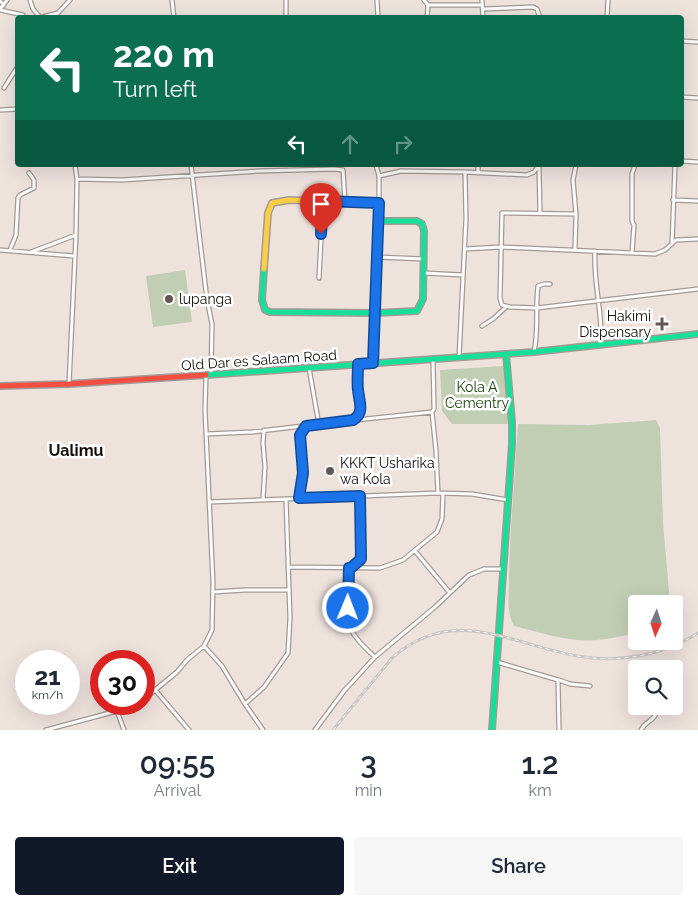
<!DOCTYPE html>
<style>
:root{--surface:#fff;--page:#f6f6f7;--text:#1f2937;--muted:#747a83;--accent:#111827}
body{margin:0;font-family:Raleway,sans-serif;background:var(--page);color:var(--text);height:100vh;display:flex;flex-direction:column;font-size:19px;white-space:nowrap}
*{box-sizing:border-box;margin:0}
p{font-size:16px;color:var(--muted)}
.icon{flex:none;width:28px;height:28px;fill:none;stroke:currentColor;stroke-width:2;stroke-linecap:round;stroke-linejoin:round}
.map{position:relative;height:730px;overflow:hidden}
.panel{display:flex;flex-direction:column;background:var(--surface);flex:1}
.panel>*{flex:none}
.guide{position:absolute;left:15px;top:15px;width:669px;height:152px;border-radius:5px;box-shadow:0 5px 20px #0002;background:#0b6e4f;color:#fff;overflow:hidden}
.needle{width:32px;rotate:183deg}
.fabs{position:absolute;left:628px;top:595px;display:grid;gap:10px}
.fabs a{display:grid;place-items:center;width:55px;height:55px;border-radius:5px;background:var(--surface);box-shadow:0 5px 20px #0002;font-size:25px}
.speed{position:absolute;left:15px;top:650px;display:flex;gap:10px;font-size:25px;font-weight:700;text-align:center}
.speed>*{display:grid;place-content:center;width:65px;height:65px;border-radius:50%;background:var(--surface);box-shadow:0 5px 20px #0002;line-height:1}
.speed small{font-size:12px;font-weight:400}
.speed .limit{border:8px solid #d22;background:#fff;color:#111}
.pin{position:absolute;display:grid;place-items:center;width:42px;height:42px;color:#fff;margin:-51px -21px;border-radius:50% 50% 50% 0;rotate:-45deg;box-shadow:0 0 5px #0007}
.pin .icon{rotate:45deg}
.me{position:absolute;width:55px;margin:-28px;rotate:1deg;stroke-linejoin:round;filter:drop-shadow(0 0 4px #0008)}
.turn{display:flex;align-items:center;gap:18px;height:105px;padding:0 15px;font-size:22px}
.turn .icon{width:65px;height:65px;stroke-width:2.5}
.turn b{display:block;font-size:35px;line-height:42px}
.lanes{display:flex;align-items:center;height:48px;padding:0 15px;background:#0003;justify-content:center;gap:25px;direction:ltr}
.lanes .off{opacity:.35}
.eta{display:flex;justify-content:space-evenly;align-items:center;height:85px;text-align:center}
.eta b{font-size:30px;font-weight:600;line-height:35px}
.action{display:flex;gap:10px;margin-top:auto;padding:10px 15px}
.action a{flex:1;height:58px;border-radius:5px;background:var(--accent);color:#fff;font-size:20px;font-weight:600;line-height:58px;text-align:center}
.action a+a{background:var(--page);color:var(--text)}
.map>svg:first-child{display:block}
</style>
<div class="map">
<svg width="698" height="730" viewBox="0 0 698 730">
<rect width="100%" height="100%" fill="#eee2dd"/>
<path fill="#c1ceb4" d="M 185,270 L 192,322 L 153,327 L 146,276 Z
M 503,366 L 509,424 L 452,424 L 442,411 L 440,370 Z
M 656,420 L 660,428 L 663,522 L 670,604 L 636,604 L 636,633 C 618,637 597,642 578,640 C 556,638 535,631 514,626 C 506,612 509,593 509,577 C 510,526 515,475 518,424 L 589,425 Z"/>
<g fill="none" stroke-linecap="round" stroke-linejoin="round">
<defs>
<path id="street" d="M 30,0 L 33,9 L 39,16
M 172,0 L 174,18
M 286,0 L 286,18
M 377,0 L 378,18
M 424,0 L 428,5 L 427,18
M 482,0 L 483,18
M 0,1 L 4,5
M 428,5 L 482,5
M 0,9 L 7,0
M 483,9 L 533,7 L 537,9 L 540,18
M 0,10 L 23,15
M 38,18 L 58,13 L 70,0
M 607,18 L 608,0
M 681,41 L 698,42
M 4,88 L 18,66
M 681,97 L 698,98
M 1,110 L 18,109
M 681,161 L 698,162
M 191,165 L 207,300 L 212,324 L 211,374
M 376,165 L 379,176
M 539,167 L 540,213
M 478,173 L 478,165
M 77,179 L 122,180 L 259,171 L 334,169 L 343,170 L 345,202
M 673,200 L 698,201
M 576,214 L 502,213 L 500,298 L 502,305 L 510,307 L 537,308 L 698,289
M 672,244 L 675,165
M 465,249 L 501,247 L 655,254 L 665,250 L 676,240 L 698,239
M 575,249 L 576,214 L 573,180 L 576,165
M 0,250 L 74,256
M 10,250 L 16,235 L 18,198 L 20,195 L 34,188 L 34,180 L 29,173
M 595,251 C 593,283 603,313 601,345
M 31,252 L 76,235
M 632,253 L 634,225 L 632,221 L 632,174 L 635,165
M 377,257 L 424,259
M 424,273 L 463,275
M 319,278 L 323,201
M 482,326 L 493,319 L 506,307
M 534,352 C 539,330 535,308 538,286 L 544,284 L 550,284
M 459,357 L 466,219 L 465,172
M 433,359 L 434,409 L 432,412 L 436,451 L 438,493
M 373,363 L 379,221 L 379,176 L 401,171 L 465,172 L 527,175 L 534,172 L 539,165
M 309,368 L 319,425
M 69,384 L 76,235 L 77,179 L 75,165
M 356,420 L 432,412
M 206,434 L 252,432 L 353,420 C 365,413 359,401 358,390 C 357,382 358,373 358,365
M 360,497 L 360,567
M 299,498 L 303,473 L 300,435 L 306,426
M 263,499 L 265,467 L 263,443 L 264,430
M 209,502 L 438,493 L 472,494 L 508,500
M 415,551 L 450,593
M 288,567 L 380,568 L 403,560 L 437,532 L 442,519 L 443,493
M 349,567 C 348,583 344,608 348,623 C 352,636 366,649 375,657
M 213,592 L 245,590 L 289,590
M 204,646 L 222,666 L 245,704 L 263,730
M 497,662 L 558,680 L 559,730
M 559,680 L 570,684 L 590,686
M 156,691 L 189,730
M 144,699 L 177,672 L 187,660 L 204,646 L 212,630 L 213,583 L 205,410 L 206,375
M 245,704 L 264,687 L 288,653 L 290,618 L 286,499
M 117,711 L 124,730
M 46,730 L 117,711 L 136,704
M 315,730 L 344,691 L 375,657 L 435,607 L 469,575 L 484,569 L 503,569
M 641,730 C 645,721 654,722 657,711"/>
<path id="fast" d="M 264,269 L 262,300 L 265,310 L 270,312 L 375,313 L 417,311 L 423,299 L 424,231 L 422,224 L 417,221 L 379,221
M 206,375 L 534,352 L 698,334
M 492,730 L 512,445 L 512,422 L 506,354"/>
<path id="slow" d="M 264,269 L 268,213 L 272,203 L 289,200 L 379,203"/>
<path id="jam" d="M 0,386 L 69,384 L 206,375"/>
</defs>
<use href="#street" stroke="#a39a96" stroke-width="5.5"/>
<use href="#fast" stroke="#a39a96" stroke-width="8"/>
<use href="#slow" stroke="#a39a96" stroke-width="8"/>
<use href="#jam" stroke="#a39a96" stroke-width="8"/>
<use href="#street" stroke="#fcfbfa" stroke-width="3"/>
<use href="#fast" stroke="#16e098" stroke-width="5"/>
<use href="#slow" stroke="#ffcf43" stroke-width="5"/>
<use href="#jam" stroke="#f24e42" stroke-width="5"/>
<defs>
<path id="rail" d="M 333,730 L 392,658 C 453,604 510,644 577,656 C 618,663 663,656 698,633"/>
</defs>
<use href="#rail" stroke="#c9c6c4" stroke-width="3"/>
<use href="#rail" stroke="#fff" stroke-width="1" stroke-dasharray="4" stroke-linecap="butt"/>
</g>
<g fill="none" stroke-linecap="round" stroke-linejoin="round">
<defs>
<path id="route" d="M 321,234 L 323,201 L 379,203 L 373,363 L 358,364 C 358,373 357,382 358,390 C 359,401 365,413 353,420 L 306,426 L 300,435 L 303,473 L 299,498 L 360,496 L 361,559 L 352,567 L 349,568 L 348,608"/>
</defs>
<use href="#route" stroke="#114b97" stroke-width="12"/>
<use href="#route" stroke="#1a73e8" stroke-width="9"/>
</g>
<g fill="#605754" stroke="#fff" stroke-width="2">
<circle cx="169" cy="299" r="5"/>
<path d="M659.5 316.5h5v5h5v5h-5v5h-5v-5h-5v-5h5z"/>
<circle cx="330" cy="471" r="5"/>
</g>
<g text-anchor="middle" stroke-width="5" stroke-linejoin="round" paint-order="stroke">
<g font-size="14" fill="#130c0a" stroke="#fff" text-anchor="start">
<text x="179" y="304">lupanga</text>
<text x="651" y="321" text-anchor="end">Hakimi<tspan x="651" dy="16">Dispensary</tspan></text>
<text x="340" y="468">KKKT Usharika<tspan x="340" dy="16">wa Kola</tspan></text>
</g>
<g font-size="14" fill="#130c0a" stroke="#fff">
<text transform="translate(259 360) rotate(-4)" y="5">Old Dar es Salaam Road</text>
</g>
<g font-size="14" fill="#133c02" stroke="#fff">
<text x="477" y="392">Kola A<tspan x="477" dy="16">Cementry</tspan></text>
</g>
<g font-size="16" font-weight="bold" fill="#130c0a" stroke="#fff">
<text x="76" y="456">Ualimu</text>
</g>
</g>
</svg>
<div class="fabs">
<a><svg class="needle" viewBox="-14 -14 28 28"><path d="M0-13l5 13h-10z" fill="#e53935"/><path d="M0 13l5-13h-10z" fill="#747a83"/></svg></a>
<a><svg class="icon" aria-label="search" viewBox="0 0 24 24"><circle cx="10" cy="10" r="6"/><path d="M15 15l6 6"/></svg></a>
</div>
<div class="speed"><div>21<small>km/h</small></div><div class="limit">30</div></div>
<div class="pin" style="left:321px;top:234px;background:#d93025"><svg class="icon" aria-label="arrive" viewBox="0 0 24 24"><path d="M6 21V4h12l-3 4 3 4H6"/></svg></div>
<svg class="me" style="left:348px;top:608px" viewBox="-20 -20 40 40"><circle r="17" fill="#1a73e8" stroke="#fff" stroke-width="3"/><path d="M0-11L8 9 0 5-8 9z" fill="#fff"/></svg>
<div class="guide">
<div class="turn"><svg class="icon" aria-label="left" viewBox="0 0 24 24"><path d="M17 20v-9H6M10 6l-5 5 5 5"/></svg><div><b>220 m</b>Turn left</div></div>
<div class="lanes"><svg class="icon" aria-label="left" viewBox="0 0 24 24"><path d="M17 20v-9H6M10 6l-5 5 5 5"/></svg><svg class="icon off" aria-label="ahead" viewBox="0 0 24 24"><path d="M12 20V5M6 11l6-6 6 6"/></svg><svg class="icon off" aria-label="right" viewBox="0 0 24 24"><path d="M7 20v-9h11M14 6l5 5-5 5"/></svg></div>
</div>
</div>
<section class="panel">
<div class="eta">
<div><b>09:55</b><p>Arrival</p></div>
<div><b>3</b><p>min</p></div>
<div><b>1.2</b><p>km</p></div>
</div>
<div class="action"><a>Exit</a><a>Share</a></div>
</section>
